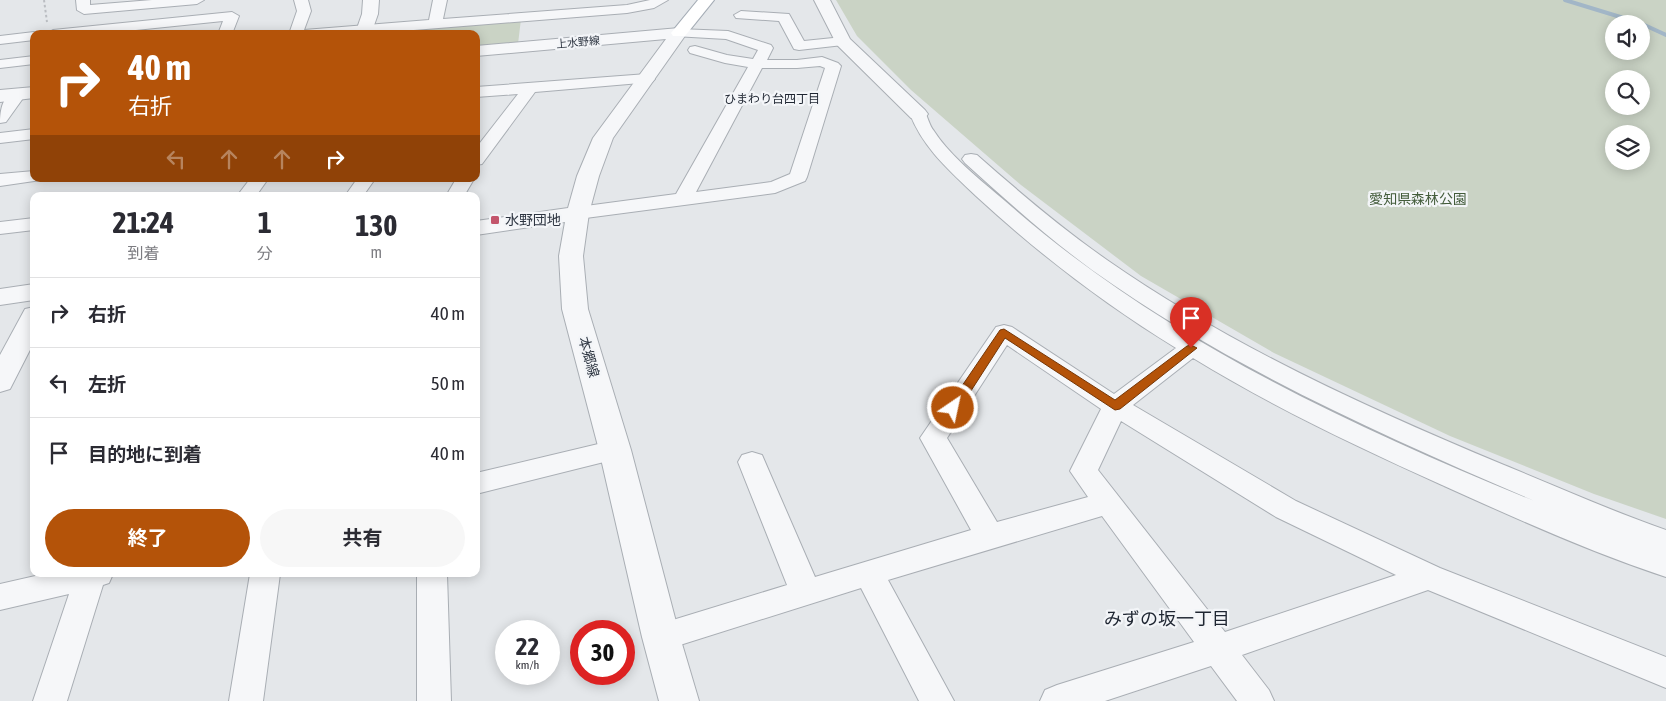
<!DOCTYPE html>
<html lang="ja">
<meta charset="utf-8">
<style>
:root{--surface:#fff;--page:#f7f7f7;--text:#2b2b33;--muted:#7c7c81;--line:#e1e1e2;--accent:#b45309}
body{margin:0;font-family:"Asap Condensed","Noto Sans JP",sans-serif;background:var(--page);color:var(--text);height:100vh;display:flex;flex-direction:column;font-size:19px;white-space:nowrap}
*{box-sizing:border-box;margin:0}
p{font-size:16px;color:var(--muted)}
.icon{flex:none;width:28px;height:28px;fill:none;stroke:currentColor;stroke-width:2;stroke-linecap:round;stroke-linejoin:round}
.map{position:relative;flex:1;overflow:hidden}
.panel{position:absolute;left:30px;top:192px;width:450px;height:385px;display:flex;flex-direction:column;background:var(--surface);border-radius:10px;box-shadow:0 2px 12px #0003}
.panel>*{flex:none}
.top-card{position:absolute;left:30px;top:30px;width:450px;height:152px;border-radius:10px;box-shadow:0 2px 12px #0003;background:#b45309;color:#fff;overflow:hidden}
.buttons{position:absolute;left:1605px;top:15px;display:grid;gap:10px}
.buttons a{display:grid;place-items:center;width:45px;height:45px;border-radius:50%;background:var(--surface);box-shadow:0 2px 12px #0003;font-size:25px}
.speed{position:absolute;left:495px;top:620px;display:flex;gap:10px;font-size:25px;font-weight:700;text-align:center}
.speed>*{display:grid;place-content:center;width:65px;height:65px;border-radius:50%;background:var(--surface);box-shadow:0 2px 12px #0003;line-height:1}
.speed small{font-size:12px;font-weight:400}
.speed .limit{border:8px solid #d22;background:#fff;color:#111}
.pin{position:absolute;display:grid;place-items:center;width:42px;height:42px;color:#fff;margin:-51px -21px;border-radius:50% 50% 50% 0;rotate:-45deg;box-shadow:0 0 5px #0007}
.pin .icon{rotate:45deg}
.me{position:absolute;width:55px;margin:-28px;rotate:34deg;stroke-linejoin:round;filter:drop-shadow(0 0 4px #0008)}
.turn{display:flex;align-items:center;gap:18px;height:105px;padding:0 15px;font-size:22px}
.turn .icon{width:65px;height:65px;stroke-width:2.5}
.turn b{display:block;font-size:35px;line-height:42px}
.lanes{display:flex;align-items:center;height:48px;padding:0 15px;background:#0003;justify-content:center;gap:25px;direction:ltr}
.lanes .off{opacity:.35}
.eta{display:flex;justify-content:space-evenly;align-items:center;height:85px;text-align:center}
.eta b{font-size:30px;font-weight:700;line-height:35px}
.action{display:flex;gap:10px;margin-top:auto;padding:10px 15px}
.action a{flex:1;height:58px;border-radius:30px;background:var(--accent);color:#fff;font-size:20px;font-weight:700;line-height:58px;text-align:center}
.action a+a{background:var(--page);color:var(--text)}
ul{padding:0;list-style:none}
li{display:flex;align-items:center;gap:15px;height:70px;padding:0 15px;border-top:1px solid var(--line)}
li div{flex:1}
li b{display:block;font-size:19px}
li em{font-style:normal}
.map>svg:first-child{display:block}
</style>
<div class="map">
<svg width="1666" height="701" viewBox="0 0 1666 701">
<rect width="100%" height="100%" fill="#e4e7ea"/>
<path fill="#cad3c5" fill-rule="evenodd" d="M 836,0 L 1666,0 L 1666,519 L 1594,494 L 1450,436 L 1274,353 L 1141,276 L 1021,185 L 911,90 L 857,36 ZM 1614,24 L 1641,24 L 1641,51 L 1614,51 ZM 1614,79 L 1641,79 L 1641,106 L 1614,106 ZM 1614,134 L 1641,134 L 1641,161 L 1614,161 Z
M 521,19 L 518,44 L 476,48 L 476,34 L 369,34 Z"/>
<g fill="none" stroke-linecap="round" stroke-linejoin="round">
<path stroke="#a2b6c7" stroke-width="4" d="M 1565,0 L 1640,23 L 1666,35"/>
<defs>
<path id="minor" d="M 76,0 L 90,0 L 90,5 L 152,0 L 204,0 L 197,4 L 84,14 L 77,10 Z
M 294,0 L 308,0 L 311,11 L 304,30 L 429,20 L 433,0 L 447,0 L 443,19 L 627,5 L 650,0 L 668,0 L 654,8 L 627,13 L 364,34 L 289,34 L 297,11 Z
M 741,11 L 789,14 L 804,41 L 843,37 L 848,38 L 850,41 L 848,44 L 843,45 L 799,50 L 794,49 L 779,21 L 736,18 L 734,15 Z
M 232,12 L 239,16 L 232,34 L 218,34 L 223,21 L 97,34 L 46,34 L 53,30 Z
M 679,29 L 728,31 L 771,45 L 773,48 L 767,60 L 797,60 L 822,57 L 838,63 L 841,66 L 807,177 L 805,181 L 775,193 L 578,219 L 571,217 L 568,213 L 571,209 L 578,207 L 676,194 L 748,67 L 725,63 L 690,53 L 688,50 L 690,47 L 695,46 L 727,55 L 753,59 L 758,50 L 726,39 L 674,36 L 672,33 L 674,30 ZM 820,66 L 825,68 L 790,174 L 771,182 L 696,192 L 762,68 L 797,68 Z
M 34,32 L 40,34 L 34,34 L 34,40 L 0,44 L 0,36 Z
M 34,56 L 34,64 L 0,68 L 0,60 Z
M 647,74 L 652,76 L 655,79 L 652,82 L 535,92 L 482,164 L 476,165 L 476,148 L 518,94 L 476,97 L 476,87 Z
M 18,89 L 24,91 L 26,94 L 6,122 L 0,123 C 0,110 3,93 18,89 Z
M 918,109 L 924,110 C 928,117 929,125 934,131 C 952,159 987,185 1012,207 C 1167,342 1355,428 1544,505 C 1388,438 1231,369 1092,270 C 1047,237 1006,200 965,163 L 962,159 L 965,155 L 971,154 L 977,155 C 1019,192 1061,228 1107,260 C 1229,345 1367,408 1504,465 C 1558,487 1611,511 1666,530 L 1666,577 C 1590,552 1515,518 1442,485 C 1358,447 1273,407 1193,358 L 1133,405 L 1296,501 L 1440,568 L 1666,657 L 1666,688 L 1428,590 L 1242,655 L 1269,690 L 1274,701 L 1237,701 L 1211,666 L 1105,701 L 1040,701 L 1045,690 L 1057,685 L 1194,642 L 1102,516 L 888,580 L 954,701 L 919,701 L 861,588 L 661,651 L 650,647 L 645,637 L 650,627 L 787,585 L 738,462 L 742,455 L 752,452 L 762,455 L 815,577 L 971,530 L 920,438 L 996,327 L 1004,325 L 1012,327 L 1114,394 L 1176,348 C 1104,304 1038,253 976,196 C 950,171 923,148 910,114 L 912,110 ZM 1007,345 L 1101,409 L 1070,471 L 1088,497 L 997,522 L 947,438 ZM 1121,421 L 1276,517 L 1396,575 L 1225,632 L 1098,470 Z
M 34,129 L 34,139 L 0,143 L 0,133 Z
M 34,171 L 34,179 L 41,180 L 0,186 L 0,174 Z
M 250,179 L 268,179 L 256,196 L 237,196 Z
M 357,179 L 375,179 L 363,196 L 345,196 Z
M 456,179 L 474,179 L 464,196 L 446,196 Z
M 34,218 L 34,230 L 0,234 L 0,222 Z
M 615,440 L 624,443 L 628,450 L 624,457 L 476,494 L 476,473 Z
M 44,574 L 113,574 L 109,583 L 103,585 L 67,701 L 33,701 L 69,594 L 0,610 L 0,584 Z
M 250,574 L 280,574 L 263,701 L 229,701 Z
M 417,574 L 447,574 L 451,701 L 417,701 Z"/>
<path id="tertiary" d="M 363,0 L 379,0 L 378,14 L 371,34 L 355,34 L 362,14 Z
M 814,0 L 830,0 L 850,39 L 925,110 L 928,114 L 925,118 L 918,120 L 911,118 L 837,45 Z
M 679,28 L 685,30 L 687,33 L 613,138 L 599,176 L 589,213 L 583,256 L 588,309 L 631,450 L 680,637 L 699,701 L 659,701 L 642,637 L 599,450 L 562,309 L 559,256 L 565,222 L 476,235 L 476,221 L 568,208 L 577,176 L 593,138 L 666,39 L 476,56 L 476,46 Z
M 34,87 L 34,98 L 0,102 L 0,90 Z
M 34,284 L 34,300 L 0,305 L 0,289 Z
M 34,307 L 34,342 L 10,389 L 0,392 L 0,355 L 25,309 Z"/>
<path id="primary" d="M 698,0 L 714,0 L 685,36 L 673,36 L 671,33 Z"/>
</defs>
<use href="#minor" stroke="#a9aeb4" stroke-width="2"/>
<use href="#tertiary" stroke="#a9aeb4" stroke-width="2"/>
<use href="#primary" stroke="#a4acb5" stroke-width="2"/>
<path stroke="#babdc2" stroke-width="2" stroke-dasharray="2.5 2.5" stroke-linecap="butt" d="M 44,0 L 47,22"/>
<use href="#minor" fill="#f6f7f9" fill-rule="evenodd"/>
<use href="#tertiary" fill="#f6f7f9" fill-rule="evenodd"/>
<use href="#primary" fill="#fff" fill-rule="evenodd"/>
</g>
<path fill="#b45309" stroke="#753606" d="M 1004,329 L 1115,400 L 1187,346 L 1191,345 L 1197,348 L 1120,409 L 1115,410 L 1005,338 L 958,411 L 949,411 L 947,408 L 949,405 L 1000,330 Z"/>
<rect fill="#c3556c" stroke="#f3f5f8" stroke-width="2" x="490" y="215" width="10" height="10" rx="2.5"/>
<g text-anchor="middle" stroke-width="4.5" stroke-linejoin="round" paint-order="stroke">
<g font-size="11" fill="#2d3541" stroke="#f3f5f8">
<text transform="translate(578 42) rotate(-5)" y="4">上水野線</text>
</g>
<g font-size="12" fill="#1f2632" stroke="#f3f5f8">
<text x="772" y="103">ひまわり台四丁目</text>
</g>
<g font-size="14" fill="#435c3b" stroke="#f3f5f8">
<text x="1418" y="204">愛知県森林公園</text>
</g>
<g font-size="14" fill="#2d3541" stroke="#f3f5f8" text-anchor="start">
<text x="505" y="225">水野団地</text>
</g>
<g font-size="14" fill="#2d3541" stroke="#f3f5f8">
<text transform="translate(589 357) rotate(74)" y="5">本郷線</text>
</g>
<g font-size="18" fill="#1f2632" stroke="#f3f5f8">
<text x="1167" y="625">みずの坂一丁目</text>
</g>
</g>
</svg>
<div class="buttons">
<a><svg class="icon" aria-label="sound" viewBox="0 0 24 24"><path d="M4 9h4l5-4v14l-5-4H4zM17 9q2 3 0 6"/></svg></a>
<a><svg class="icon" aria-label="search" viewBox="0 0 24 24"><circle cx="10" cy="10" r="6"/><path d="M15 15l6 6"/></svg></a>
<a><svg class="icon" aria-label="layers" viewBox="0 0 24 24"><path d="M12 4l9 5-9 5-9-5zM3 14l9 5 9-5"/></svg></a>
</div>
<div class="speed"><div>22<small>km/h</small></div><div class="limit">30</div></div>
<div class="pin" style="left:1191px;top:348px;background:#d93025"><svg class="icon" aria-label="arrive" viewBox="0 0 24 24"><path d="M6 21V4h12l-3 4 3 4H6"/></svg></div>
<svg class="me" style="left:953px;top:408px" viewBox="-20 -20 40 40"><circle r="17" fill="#b45309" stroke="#fff" stroke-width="3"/><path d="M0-11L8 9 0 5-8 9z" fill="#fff"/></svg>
<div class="top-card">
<div class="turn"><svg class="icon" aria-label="right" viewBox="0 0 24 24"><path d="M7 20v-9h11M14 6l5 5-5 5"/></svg><div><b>40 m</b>右折</div></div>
<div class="lanes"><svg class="icon off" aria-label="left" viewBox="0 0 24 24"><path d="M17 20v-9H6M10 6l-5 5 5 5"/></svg><svg class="icon off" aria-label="ahead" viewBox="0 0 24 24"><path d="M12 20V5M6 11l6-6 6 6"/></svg><svg class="icon off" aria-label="ahead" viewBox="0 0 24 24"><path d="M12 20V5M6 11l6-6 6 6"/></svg><svg class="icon" aria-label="right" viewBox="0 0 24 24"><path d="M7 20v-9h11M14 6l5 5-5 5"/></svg></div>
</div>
<section class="panel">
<div class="eta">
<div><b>21:24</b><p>到着</p></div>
<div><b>1</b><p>分</p></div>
<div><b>130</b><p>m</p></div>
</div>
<ul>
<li><svg class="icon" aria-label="right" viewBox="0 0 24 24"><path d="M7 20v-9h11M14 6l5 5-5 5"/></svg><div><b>右折</b></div><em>40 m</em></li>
<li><svg class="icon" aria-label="left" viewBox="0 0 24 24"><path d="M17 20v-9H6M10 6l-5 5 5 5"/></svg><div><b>左折</b></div><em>50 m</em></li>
<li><svg class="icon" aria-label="arrive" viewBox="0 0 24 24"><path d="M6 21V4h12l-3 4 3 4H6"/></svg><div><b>目的地に到着</b></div><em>40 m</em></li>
</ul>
<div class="action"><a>終了</a><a>共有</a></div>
</section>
</div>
